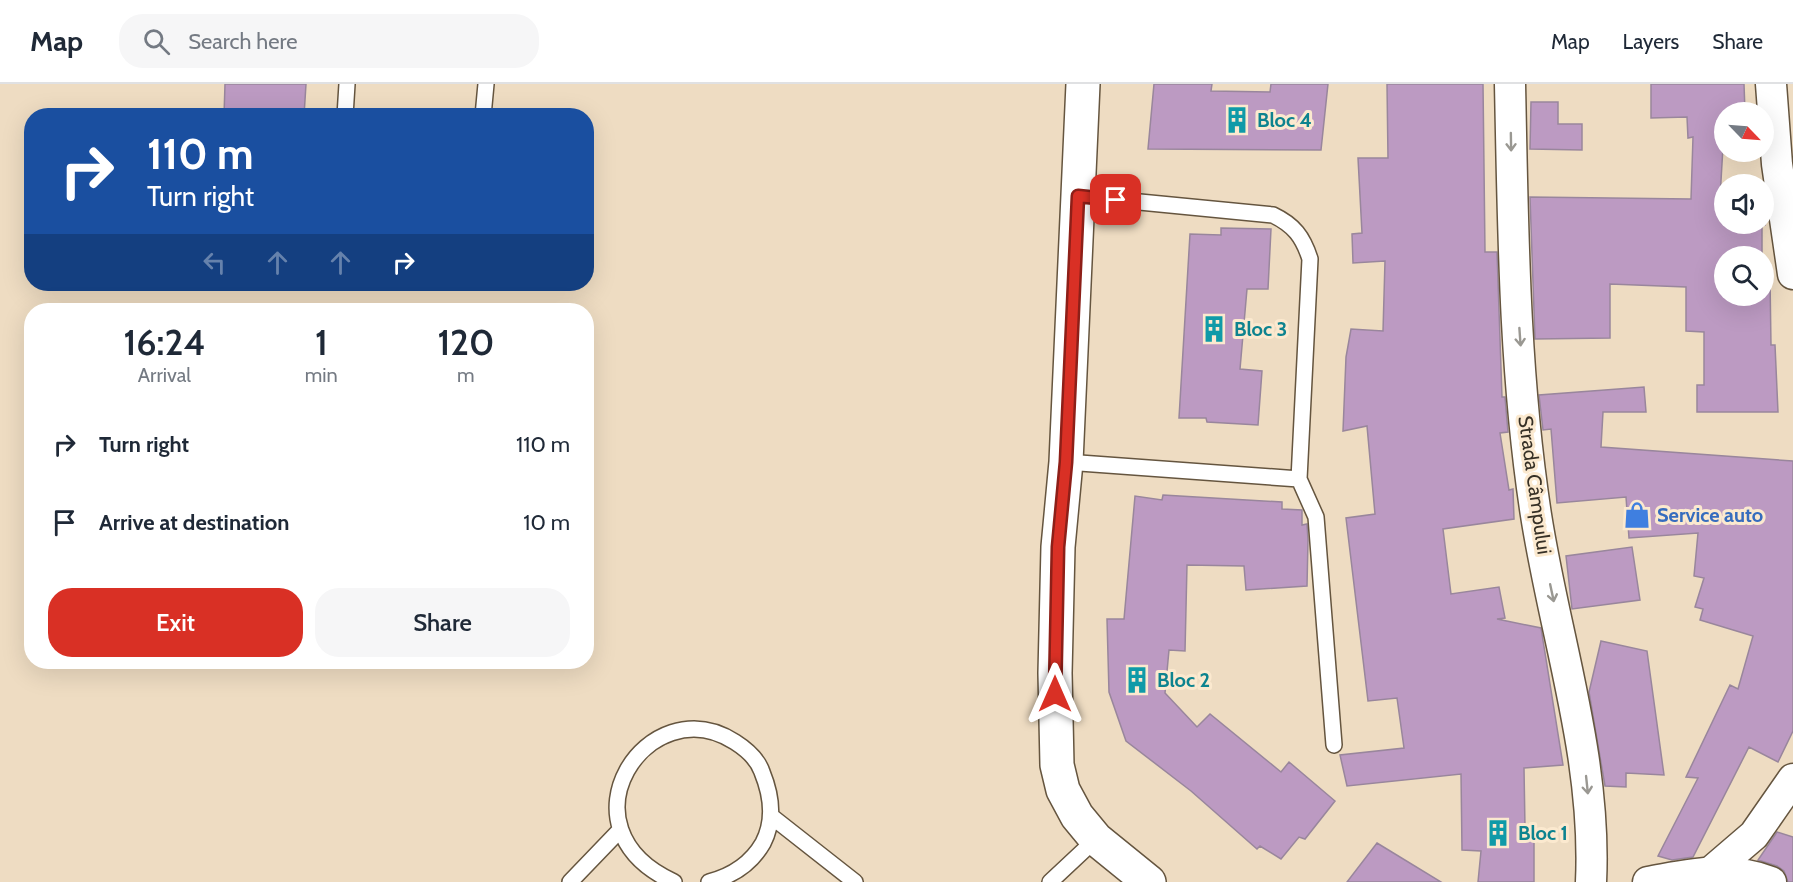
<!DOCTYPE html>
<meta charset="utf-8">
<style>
:root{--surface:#fff;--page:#f6f6f7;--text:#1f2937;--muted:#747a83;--line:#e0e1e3;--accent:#d93025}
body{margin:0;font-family:Cabin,sans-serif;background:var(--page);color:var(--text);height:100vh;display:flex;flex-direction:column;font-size:22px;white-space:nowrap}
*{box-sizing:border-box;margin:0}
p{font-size:20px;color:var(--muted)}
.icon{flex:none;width:33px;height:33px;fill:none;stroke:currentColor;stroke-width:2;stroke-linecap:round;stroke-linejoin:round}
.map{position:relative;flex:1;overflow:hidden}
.panel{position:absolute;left:24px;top:219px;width:570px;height:366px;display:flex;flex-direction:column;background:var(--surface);border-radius:24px;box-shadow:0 6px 24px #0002}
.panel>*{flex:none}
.top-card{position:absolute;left:24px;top:24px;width:570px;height:183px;border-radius:24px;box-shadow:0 6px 24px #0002;background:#1a4fa0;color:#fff;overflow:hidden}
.needle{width:39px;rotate:115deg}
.buttons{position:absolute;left:1714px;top:18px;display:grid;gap:12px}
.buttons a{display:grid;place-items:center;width:60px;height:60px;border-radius:50%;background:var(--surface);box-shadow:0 6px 24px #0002;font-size:30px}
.pin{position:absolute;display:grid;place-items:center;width:51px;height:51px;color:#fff;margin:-26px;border-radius:12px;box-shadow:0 3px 9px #0006}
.me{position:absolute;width:66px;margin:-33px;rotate:0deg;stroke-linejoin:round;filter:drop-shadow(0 0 4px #0008)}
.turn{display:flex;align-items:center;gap:21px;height:126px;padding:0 24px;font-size:27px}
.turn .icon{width:78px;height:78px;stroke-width:2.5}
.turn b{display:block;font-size:42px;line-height:51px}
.lanes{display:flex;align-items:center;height:57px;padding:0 24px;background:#0003;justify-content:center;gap:30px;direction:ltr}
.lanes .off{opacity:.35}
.eta{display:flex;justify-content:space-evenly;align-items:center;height:102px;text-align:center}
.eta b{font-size:36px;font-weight:600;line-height:42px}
.action{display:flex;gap:12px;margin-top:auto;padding:12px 24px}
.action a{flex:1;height:69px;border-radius:24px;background:var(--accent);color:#fff;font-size:24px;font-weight:600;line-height:69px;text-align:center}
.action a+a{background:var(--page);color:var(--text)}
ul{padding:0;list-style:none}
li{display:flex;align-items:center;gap:18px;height:78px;padding:0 24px}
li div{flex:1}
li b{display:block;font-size:22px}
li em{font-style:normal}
header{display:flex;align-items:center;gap:36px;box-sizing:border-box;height:84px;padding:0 30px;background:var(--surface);border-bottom:2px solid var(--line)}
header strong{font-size:28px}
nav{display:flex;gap:33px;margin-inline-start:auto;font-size:21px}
.search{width:420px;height:54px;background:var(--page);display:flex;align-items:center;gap:15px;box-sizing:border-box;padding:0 21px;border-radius:24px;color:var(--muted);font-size:22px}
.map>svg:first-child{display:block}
</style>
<header>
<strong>Map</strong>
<div class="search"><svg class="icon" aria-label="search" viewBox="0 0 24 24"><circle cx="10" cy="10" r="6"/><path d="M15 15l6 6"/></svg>Search here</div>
<nav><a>Map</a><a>Layers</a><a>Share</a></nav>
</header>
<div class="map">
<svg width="1793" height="798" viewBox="0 0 1793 798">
<rect width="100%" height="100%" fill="#eedcc2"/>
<path fill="#bc9ac2" stroke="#99869c" stroke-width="1.5" d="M 225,0 L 306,0 L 304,32 L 224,32 Z
M 1154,0 L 1212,0 L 1211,7 L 1270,8 L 1271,0 L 1328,0 L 1321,66 L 1148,65 Z
M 1387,0 L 1483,0 L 1485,168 L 1497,168 L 1502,313 L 1505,313 L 1508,348 L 1500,349 L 1509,406 L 1513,405 L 1514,435 L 1443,445 L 1451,510 L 1499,503 L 1505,534 L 1497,535 L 1541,544 L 1563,681 L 1524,684 L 1525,744 L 1534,744 L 1534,798 L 1478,798 L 1481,767 L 1462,766 L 1461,690 L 1347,702 L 1340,671 L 1404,664 L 1397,614 L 1368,617 L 1346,434 L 1375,430 L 1367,342 L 1343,347 L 1346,273 L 1351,245 L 1383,247 L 1385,177 L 1353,179 L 1352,150 L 1362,149 L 1358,74 L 1388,74 Z
M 1651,0 L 1744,0 L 1745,28 L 1725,28 L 1720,114 L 1725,114 L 1725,140 L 1764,140 L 1764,113 L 1765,141 L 1762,141 L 1762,172 L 1725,172 L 1725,212 L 1764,212 L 1764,195 L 1770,195 L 1771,261 L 1775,261 L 1778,328 L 1697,328 L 1697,301 L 1704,301 L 1704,248 L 1686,247 L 1686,203 L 1610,200 L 1610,254 L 1535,255 L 1530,113 L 1691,115 L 1693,53 L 1688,54 L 1687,33 L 1651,34 Z
M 1531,18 L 1558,18 L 1558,40 L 1582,40 L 1582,66 L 1530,65 Z
M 1221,144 L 1271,145 L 1268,205 L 1247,205 L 1240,285 L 1262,287 L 1258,341 L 1207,338 L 1206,334 L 1179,334 L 1190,150 L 1221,151 Z
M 1644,303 L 1646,328 L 1603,328 L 1601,363 L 1793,377 L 1793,647 L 1778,678 L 1749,663 L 1693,773 L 1672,776 L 1658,772 L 1698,694 L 1686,693 L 1730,601 L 1738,605 L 1753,552 L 1700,536 L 1703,525 L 1695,523 L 1704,494 L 1694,492 L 1698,449 L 1629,454 L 1626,413 L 1557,419 L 1551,345 L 1543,346 L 1539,311 Z
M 1163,411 L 1282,418 L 1282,425 L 1302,426 L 1302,441 L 1307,440 L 1308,456 L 1307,502 L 1246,506 L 1244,482 L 1187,481 L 1185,567 L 1169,566 L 1165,609 L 1197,643 L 1210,630 L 1281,688 L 1289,678 L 1335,717 L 1305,755 L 1299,753 L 1281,775 L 1260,762 L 1257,765 L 1191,707 L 1126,657 L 1109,608 L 1107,535 L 1124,535 L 1135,412 L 1162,416 Z
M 1632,463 L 1640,516 L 1572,525 L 1566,472 Z
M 1601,557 L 1647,567 L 1664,691 L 1626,689 L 1626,703 L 1605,702 L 1589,608 Z
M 1777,748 L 1793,753 L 1793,798 L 1788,798 L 1784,787 L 1777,782 L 1758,776 Z
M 1377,759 L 1441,798 L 1347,798 Z"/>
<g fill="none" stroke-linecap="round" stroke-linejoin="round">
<defs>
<path id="service" d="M 345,32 L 347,0
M 483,32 L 486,0
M 1078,112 L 1273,131 C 1294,141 1303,153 1310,175 L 1299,395 L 1316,433 L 1334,661
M 1066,378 L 1299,395
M 771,732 L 855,798
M 570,798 L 620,746
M 674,798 C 554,744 648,602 735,658 C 746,665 758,676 762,688 C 771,710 775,736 763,759 C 751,780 732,792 709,798
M 1050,798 L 1096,755"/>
<path id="minor" d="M 1510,0 C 1513,143 1514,289 1536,431 C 1555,553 1597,673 1591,798
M 1771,0 L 1777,80 L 1793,190
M 1712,787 L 1754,751 L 1793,695
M 1648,798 C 1694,790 1726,781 1771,798"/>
<path id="tertiary" d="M 1083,0 L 1066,378 L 1058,463 L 1055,589 L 1057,681 L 1063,706 L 1077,732 L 1096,755 L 1149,798"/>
</defs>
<use href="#service" stroke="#65553f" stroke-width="18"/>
<use href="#minor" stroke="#65553f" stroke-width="33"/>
<use href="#tertiary" stroke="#65553f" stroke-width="36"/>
<use href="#service" stroke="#fff" stroke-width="15"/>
<use href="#minor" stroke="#fff" stroke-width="30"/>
<use href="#tertiary" stroke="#fff" stroke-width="33"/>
</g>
<defs><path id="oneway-shaft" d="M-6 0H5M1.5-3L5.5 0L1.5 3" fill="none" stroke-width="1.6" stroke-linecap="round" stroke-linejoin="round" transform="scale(1.5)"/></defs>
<g stroke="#9a9892">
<use href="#oneway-shaft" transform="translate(1511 58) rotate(89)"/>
<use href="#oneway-shaft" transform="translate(1520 253) rotate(86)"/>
<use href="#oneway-shaft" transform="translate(1552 509) rotate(78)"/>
<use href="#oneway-shaft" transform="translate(1587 701) rotate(84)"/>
</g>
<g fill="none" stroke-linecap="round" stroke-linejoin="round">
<defs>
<path id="route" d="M 1055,610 L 1058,463 L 1066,378 L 1078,112 L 1116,116"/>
</defs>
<use href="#route" stroke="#8d1f18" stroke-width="15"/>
<use href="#route" stroke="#d93025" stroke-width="10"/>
</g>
<defs>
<symbol id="building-bare" viewBox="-9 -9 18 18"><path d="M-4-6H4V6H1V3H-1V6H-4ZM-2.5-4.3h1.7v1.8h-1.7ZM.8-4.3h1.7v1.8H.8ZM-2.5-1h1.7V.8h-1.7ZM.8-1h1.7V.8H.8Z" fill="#0f9aa8" stroke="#fbe9cf" stroke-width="2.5" paint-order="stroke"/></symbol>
<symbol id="shop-bare" viewBox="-9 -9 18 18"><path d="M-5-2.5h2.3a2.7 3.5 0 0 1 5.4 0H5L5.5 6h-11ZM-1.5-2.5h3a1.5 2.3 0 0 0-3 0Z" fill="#3f7fe0" stroke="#fbe9cf" stroke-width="2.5" paint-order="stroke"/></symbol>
</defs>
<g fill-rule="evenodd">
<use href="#building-bare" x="1218" y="17" width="38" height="38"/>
<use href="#building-bare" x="1195" y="226" width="38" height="38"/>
<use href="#shop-bare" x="1618" y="412" width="38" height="38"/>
<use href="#building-bare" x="1118" y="577" width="38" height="38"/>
<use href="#building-bare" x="1479" y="730" width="38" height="38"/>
</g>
<g text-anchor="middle" stroke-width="6" stroke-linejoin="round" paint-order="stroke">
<g font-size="20" font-weight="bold" fill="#0d838f" stroke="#fbe9cf" text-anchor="start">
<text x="1257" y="43">Bloc 4</text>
<text x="1234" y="252">Bloc 3</text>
<text x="1157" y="603">Bloc 2</text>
<text x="1518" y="756">Bloc 1</text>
</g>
<g font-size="20" fill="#363026" stroke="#fbe9cf">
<text transform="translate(1535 401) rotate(82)" y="7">Strada Câmpului</text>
</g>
<g font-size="20" font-weight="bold" fill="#366cbe" stroke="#fbe9cf" text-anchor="start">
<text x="1657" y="438">Service auto</text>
</g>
</g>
</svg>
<div class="buttons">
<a><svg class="needle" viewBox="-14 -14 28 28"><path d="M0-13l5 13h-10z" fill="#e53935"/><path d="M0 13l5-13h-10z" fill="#747a83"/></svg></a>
<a><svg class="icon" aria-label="sound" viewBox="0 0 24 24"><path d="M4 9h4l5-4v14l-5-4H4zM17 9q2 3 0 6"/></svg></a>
<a><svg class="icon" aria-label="search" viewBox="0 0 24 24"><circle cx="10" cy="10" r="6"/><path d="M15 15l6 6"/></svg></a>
</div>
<div class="pin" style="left:1116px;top:116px;background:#d93025"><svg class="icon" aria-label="arrive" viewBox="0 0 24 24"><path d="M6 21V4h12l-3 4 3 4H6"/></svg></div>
<svg class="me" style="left:1055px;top:610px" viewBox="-20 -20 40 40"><path d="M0-17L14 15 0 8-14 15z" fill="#d93025" stroke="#fff" stroke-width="4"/></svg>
<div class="top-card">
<div class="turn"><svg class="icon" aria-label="right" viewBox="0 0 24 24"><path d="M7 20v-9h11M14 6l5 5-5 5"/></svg><div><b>110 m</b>Turn right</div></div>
<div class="lanes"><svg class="icon off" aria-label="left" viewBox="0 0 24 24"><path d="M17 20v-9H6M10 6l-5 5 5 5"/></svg><svg class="icon off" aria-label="ahead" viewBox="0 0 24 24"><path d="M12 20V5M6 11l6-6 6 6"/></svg><svg class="icon off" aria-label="ahead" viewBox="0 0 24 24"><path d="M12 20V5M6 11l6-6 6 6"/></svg><svg class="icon" aria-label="right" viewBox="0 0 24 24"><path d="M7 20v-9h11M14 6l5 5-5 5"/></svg></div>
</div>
<section class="panel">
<div class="eta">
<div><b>16:24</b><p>Arrival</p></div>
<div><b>1</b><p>min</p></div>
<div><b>120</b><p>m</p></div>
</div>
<ul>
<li><svg class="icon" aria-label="right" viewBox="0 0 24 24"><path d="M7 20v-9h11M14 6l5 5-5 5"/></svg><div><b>Turn right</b></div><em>110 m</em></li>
<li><svg class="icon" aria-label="arrive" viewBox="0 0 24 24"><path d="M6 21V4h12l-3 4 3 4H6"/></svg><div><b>Arrive at destination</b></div><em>10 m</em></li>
</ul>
<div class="action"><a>Exit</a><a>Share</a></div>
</section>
</div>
